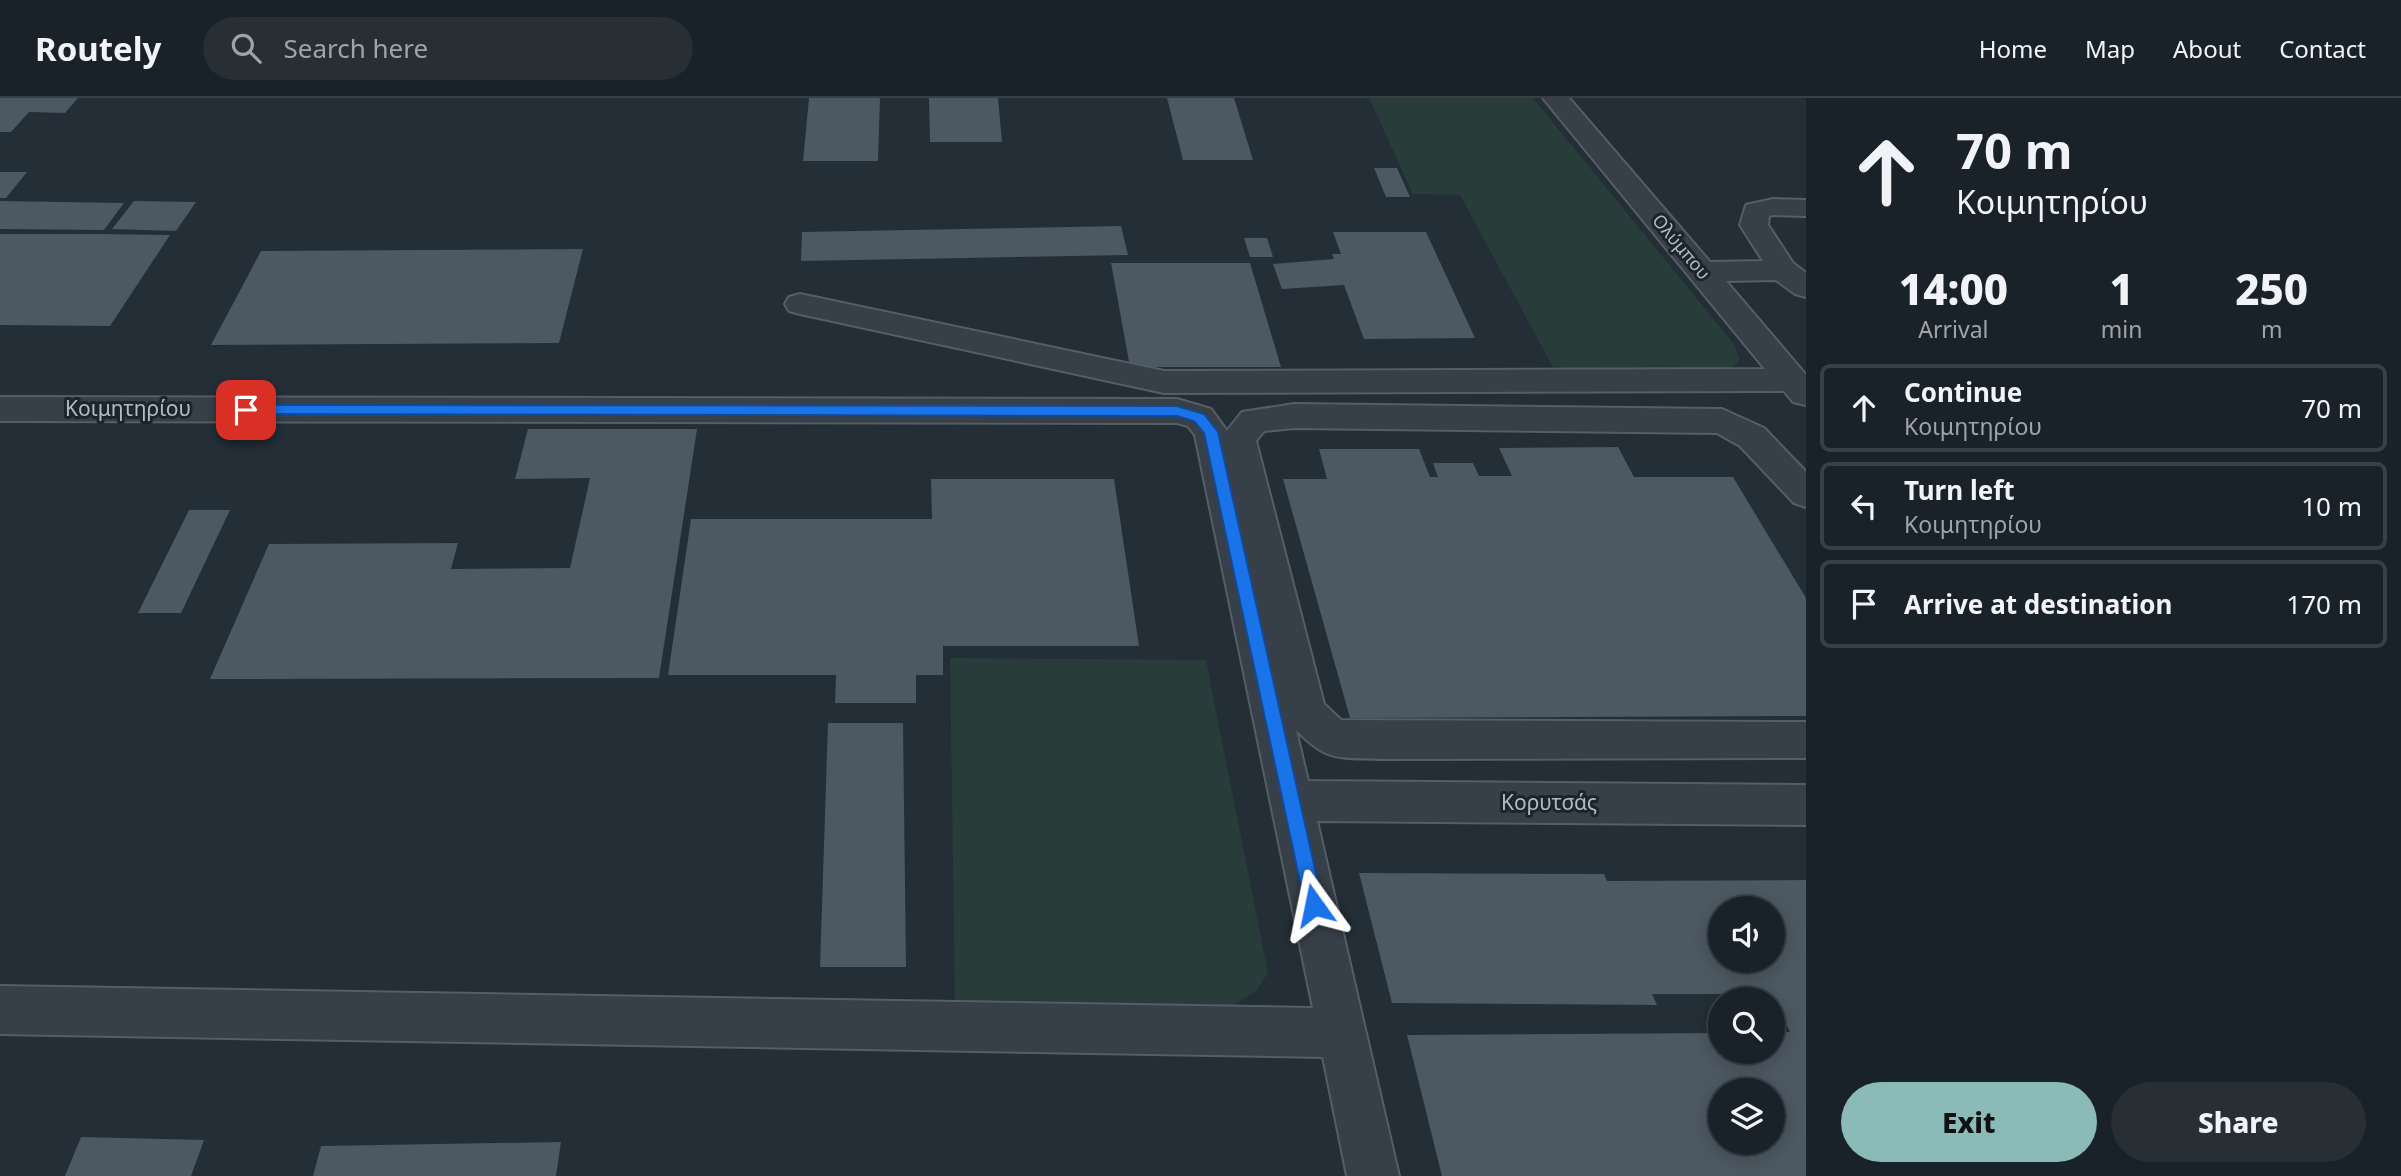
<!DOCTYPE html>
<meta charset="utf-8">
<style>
:root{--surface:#1a2229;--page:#272f35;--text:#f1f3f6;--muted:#9fa4a8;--line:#383f46;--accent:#8bbbb9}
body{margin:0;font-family:"Noto Sans",sans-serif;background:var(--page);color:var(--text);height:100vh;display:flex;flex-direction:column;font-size:26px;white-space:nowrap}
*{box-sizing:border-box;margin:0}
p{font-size:23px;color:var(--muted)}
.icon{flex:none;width:38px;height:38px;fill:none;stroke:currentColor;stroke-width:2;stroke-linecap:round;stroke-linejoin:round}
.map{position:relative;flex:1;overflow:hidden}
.side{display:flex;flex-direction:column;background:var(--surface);width:595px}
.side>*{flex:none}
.guide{background:#1a2229;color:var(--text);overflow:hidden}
.tools{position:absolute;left:1708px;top:798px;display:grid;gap:14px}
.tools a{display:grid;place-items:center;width:77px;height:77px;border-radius:50%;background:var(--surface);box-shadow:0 4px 18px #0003,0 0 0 2px var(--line);font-size:35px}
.pin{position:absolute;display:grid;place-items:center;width:60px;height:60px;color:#fff;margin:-30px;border-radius:14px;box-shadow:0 4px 10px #0006}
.me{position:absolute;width:77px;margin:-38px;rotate:348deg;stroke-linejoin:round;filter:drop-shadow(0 0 5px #0008)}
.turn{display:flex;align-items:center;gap:24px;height:147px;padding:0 35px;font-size:32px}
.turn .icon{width:91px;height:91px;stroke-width:2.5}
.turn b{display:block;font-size:49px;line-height:60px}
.eta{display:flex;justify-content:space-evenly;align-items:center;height:119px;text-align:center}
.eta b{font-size:42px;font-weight:800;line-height:49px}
.cta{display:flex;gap:14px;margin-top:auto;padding:14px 35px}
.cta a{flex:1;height:80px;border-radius:42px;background:var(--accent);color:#111;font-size:28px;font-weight:800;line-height:80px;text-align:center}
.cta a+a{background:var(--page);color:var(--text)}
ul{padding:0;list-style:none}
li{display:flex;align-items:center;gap:21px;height:88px;margin:0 14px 10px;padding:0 21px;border:4px solid var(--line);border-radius:10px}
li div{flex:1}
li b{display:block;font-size:26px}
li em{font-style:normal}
header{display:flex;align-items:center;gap:42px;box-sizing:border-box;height:98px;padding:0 35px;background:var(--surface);border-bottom:2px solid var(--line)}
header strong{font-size:33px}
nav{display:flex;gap:38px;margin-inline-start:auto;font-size:24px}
.search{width:490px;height:63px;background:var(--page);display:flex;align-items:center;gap:18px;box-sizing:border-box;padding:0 24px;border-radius:38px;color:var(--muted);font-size:26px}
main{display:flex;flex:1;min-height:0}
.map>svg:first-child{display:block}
</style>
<header>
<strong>Routely</strong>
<div class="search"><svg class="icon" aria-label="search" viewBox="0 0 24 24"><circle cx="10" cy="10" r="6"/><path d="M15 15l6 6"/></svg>Search here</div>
<nav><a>Home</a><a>Map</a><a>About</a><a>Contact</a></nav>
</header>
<main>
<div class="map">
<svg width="1806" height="1078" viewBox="0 0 1806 1078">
<rect width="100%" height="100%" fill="#232e37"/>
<path fill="#283c3a" d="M 1369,0 L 1533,0 L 1734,246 L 1740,261 L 1733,270 L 1713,273 L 1555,273 L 1460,97 L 1413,96 Z
M 950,560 L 1206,562 L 1268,875 L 1256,893 L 1226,912 L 955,905 Z"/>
<path fill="#4c5862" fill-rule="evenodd" d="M 0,0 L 78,0 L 65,15 L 29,14 L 11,34 L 0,34 Z
M 809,0 L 880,0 L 878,63 L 803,63 Z
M 929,0 L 998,0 L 1002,44 L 930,44 Z
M 1167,0 L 1234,0 L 1253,62 L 1183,62 Z
M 1374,70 L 1397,70 L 1410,99 L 1386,99 Z
M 0,74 L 27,74 L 6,100 L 0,100 Z
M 0,103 L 124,105 L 104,132 L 0,131 Z
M 134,103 L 196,104 L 176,133 L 112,131 Z
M 1121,128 L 1128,157 L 801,163 L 802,134 Z
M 1333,134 L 1426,134 L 1475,240 L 1364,241 L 1344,187 L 1282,191 L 1273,166 L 1334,161 L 1332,156 L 1341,156 Z
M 0,136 L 98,136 L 170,137 L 110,228 L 0,227 Z
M 1244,140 L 1267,140 L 1273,159 L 1250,159 Z
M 583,151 L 559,245 L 211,247 L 261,153 Z
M 1111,165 L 1250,165 L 1281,269 L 1130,269 Z
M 528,331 L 697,331 L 659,580 L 210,581 L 269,446 L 458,445 L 451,471 L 570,470 L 590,380 L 515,381 Z
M 1618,349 L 1634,379 L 1733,379 L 1806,500 L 1806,618 L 1350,620 L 1283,381 L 1327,381 L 1319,351 L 1419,351 L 1430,379 L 1438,379 L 1433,365 L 1473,365 L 1479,378 L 1512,378 L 1499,350 Z
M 931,381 L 1114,381 L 1139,548 L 943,548 L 943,577 L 916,577 L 916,605 L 835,605 L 836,577 L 668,577 L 691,421 L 932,421 Z
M 189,412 L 230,412 L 181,515 L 138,515 Z
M 828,625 L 903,625 L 906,869 L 820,869 Z
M 1359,775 L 1604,776 L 1607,783 L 1806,782 L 1806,1078 L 1442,1078 L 1407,937 L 1720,935 L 1720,954 L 1773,954 L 1773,934 L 1790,934 L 1771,896 L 1652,896 L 1657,907 L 1392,905 ZM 1720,810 L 1773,810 L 1773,863 L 1720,863 ZM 1720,992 L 1773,992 L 1773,1045 L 1720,1045 Z
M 81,1039 L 204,1042 L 191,1078 L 65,1078 Z
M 561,1044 L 556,1078 L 313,1078 L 321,1048 Z"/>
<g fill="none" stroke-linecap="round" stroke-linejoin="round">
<defs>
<path id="minor" d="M 1543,0 L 1569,0 L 1710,164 L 1763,163 L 1740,127 L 1746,107 L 1773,101 L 1806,102 L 1806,118 L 1773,117 L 1769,118 L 1768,127 L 1793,165 L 1806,175 L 1806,199 L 1795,196 L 1776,182 L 1726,183 L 1806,277 L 1806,307 L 1793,304 L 1784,293 L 1164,295 L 800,216 L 789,213 L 785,206 L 789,199 L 800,196 L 1164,273 L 1765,271 Z
M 0,299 L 1177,301 L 1211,311 L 1227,333 L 1242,314 L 1294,306 L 1722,311 L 1764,330 L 1806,374 L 1806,409 L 1794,405 L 1740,348 L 1717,335 L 1294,330 L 1264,333 L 1256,343 L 1324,606 L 1341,622 L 1806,624 L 1806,660 L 1382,661 C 1338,659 1329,665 1296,632 L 1308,683 L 1806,687 L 1806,727 L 1317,723 L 1399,1078 L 1347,1078 L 1323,959 L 0,936 L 0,888 L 1313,910 L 1195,337 L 1188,328 L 1177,325 L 0,323 Z"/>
</defs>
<use href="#minor" stroke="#555d65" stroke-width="4"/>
<use href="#minor" fill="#373f48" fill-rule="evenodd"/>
</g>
<path fill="#1a73e8" stroke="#114b97" stroke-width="2" d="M 246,307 L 1177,308 L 1204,316 L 1218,334 L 1323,807 L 1321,813 L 1314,816 L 1307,813 L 1305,807 L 1204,335 L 1194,323 L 1177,318 L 246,316 L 240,312 Z"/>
<g text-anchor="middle" stroke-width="6" stroke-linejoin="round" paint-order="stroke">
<g font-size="18" fill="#b2bac4" stroke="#1c242c">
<text transform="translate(1681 149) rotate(50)" y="6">Ολύμπου</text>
</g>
<g font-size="21" fill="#b2bac4" stroke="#1c242c">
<text x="128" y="318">Κοιμητηρίου</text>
<text x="1549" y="712">Κορυτσάς</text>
</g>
</g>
</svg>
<div class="tools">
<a><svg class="icon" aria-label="sound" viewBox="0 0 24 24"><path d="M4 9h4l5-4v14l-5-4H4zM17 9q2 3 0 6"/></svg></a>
<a><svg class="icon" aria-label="search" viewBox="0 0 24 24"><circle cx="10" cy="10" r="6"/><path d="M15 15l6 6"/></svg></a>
<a><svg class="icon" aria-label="layers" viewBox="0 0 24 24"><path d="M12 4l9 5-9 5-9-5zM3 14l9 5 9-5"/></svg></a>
</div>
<div class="pin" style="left:246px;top:312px;background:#d93025"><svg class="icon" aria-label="arrive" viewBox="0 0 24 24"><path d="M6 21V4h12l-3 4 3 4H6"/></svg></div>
<svg class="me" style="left:1314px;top:807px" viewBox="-20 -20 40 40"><path d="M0-17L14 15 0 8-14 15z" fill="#1a73e8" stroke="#fff" stroke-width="4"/></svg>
</div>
<section class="side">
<div class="guide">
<div class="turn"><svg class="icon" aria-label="ahead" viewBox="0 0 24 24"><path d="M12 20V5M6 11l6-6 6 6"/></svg><div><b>70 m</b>Κοιμητηρίου</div></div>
</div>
<div class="eta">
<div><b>14:00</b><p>Arrival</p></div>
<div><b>1</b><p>min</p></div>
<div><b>250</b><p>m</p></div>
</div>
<ul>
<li><svg class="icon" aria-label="ahead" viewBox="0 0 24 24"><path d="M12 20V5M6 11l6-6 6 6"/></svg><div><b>Continue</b><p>Κοιμητηρίου</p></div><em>70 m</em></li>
<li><svg class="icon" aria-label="left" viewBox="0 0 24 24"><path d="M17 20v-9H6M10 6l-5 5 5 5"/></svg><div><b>Turn left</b><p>Κοιμητηρίου</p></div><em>10 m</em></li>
<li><svg class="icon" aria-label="arrive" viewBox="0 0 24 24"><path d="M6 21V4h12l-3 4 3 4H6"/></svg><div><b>Arrive at destination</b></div><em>170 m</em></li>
</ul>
<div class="cta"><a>Exit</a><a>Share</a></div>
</section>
</main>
